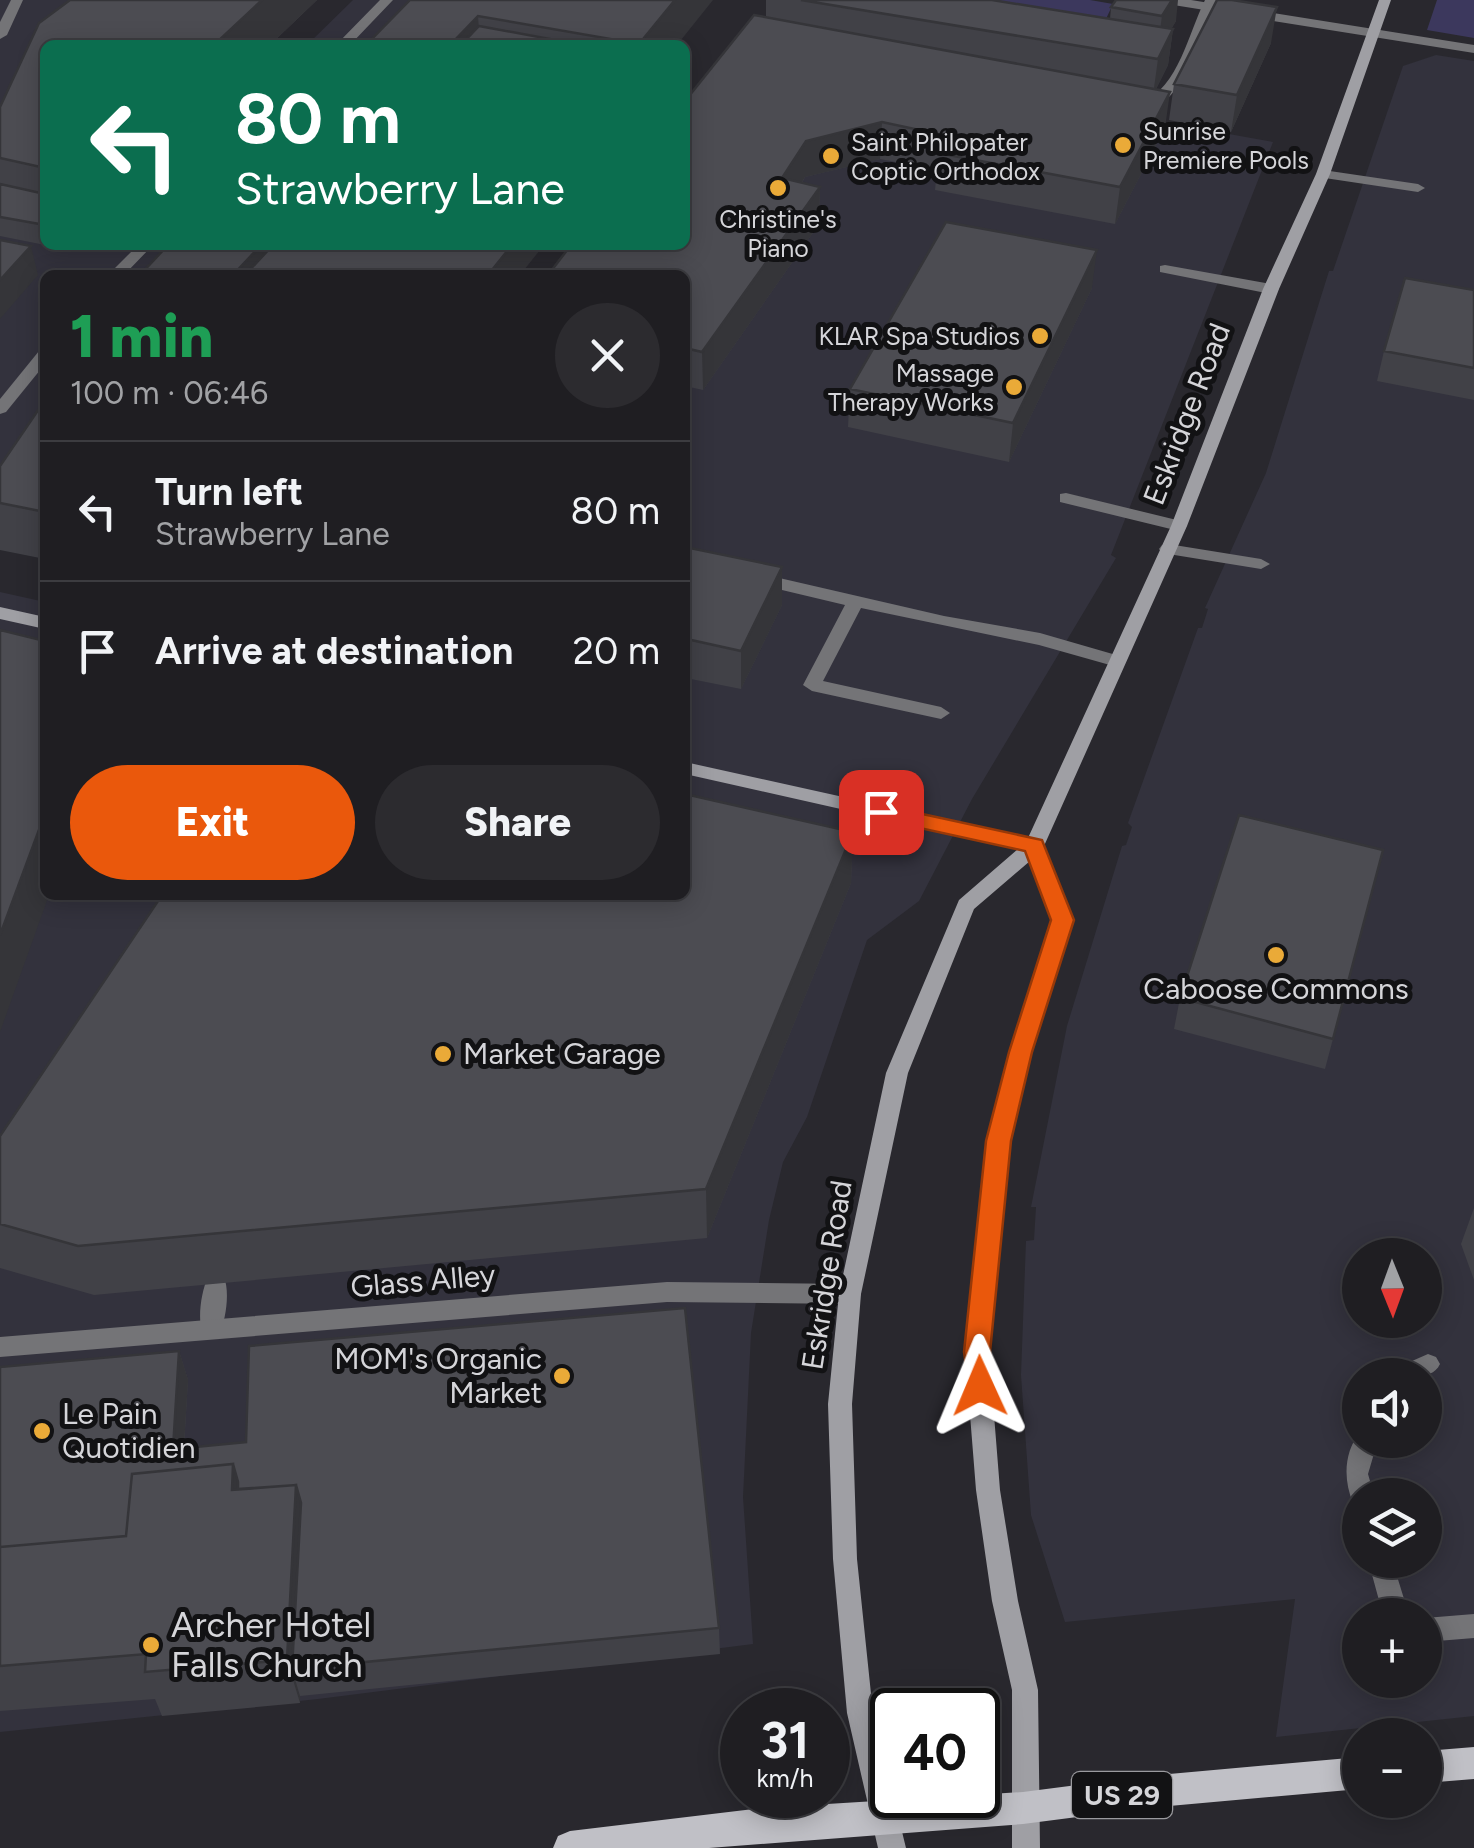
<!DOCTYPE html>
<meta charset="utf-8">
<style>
:root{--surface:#1f1e22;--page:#2c2b2f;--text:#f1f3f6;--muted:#a1a2a5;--line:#3c3c40;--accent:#ea580c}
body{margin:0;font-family:Figtree,sans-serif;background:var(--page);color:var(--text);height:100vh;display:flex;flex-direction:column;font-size:38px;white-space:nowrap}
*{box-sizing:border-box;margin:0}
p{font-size:32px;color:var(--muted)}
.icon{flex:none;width:55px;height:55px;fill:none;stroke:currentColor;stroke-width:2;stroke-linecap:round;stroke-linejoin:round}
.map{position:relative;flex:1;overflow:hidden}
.panel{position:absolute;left:40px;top:270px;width:650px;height:630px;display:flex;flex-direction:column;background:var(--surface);border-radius:15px;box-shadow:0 5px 25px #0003,0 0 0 2px var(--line)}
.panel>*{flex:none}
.guide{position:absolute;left:40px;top:40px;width:650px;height:210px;border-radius:15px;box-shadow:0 5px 25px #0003,0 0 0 2px var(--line);background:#0b6e4f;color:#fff;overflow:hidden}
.needle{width:65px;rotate:179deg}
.tools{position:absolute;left:1342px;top:1238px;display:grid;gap:20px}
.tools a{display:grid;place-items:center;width:100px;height:100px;border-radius:50%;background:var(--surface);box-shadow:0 5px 25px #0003,0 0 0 2px var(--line);font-size:50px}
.speed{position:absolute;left:720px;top:1688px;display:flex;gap:20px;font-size:50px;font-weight:700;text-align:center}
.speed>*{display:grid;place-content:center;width:130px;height:130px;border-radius:50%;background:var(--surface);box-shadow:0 5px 25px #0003,0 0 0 2px var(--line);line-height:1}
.speed small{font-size:25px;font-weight:400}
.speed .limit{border:5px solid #111;border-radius:15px;background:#fff;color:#111}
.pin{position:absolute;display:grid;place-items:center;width:85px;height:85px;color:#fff;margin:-42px;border-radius:20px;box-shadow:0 5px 15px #0006}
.me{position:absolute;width:110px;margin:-55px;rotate:359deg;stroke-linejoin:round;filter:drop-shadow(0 0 8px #0008)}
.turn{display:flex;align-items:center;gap:35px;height:210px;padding:0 30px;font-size:45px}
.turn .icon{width:130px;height:130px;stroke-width:2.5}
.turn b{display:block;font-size:70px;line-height:85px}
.round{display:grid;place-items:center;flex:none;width:105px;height:105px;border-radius:52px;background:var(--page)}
.overview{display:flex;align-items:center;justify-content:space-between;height:170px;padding:0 30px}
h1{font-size:60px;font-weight:800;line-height:75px;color:#1e9e55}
.button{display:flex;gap:20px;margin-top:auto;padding:20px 30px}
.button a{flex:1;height:115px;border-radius:60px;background:var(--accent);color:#fff;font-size:40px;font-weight:800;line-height:115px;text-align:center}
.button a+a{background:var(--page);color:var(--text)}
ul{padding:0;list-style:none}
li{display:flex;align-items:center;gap:30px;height:140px;padding:0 30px;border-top:2px solid var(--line)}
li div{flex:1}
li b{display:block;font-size:38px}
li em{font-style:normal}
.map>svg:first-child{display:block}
</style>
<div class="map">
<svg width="1474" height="1848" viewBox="0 0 1474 1848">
<rect width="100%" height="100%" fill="#29282e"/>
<path fill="#33323d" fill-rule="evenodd" d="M 0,0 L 72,0 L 45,45 L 0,152 Z
M 353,0 L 422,0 L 379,45 L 307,45 Z
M 734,45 L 1273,142 L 1111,555 L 1116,558 L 972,799 L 919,901 L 867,940 L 807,1117 L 783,1162 L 769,1220 L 751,1333 L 743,1497 L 753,1644 L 318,1699 L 0,1732 L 0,592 L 45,602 L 45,895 L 685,895 L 685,245 Z
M 1436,55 L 1474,61 L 1474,1716 L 1276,1737 L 1295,1599 L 1065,1622 L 1031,1515 L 1021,1375 L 1026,1241 L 1034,1240 L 1036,1207 L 1031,1207 L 1067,1026 L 1122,846 L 1126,845 L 1132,827 L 1128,823 L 1198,628 L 1202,628 L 1208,609 L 1205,608 L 1266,473 L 1329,271 L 1333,271 L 1403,66 ZM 1360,1255 L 1425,1255 L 1425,1320 L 1360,1320 ZM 1360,1375 L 1425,1375 L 1425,1440 L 1360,1440 ZM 1360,1495 L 1425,1495 L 1425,1560 L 1360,1560 ZM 1360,1615 L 1425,1615 L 1425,1680 L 1360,1680 Z
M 0,221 L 45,230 L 45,245 L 185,245 L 158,275 L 45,275 L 45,409 L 0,473 Z"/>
<path fill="#3c385d" d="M 866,0 L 1090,0 L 1113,4 L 1097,38 Z
M 1437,0 L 1474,0 L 1474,38 L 1427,30 Z"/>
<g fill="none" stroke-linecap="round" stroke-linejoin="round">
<path fill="#747477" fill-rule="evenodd" d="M 11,0 L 23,0 L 7,35 L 0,39 L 0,22 Z
M 1205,0 L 1217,0 C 1203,30 1183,111 1142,109 L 1142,103 C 1179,86 1188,34 1205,0 Z
M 1323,170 L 1418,184 L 1425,188 L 1418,192 L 1318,177 L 1316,174 Z
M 1165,265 L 1271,284 L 1279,289 L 1271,294 L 1160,272 L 1160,266 Z
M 1066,493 L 1185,522 L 1187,526 L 1179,531 L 1060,502 L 1060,494 Z
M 1168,544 L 1261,559 L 1270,564 L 1261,569 L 1162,553 L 1159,549 L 1162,545 Z
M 758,573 L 944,616 L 1040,633 L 1123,657 L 1126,661 L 1117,667 L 1039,645 L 861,608 L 823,681 L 941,707 L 950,713 L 941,719 L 812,691 L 803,685 L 845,605 L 752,583 L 749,579 L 752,575 Z
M 216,1275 L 224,1277 C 230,1292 226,1320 219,1335 L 211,1338 L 203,1335 C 197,1320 201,1292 208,1277 Z
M 1428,1354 L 1436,1357 L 1440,1364 C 1432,1381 1410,1375 1392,1375 L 1396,1368 Z
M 1360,1432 L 1360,1440 L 1378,1440 L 1368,1474 L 1374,1495 L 1360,1495 L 1360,1505 L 1353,1503 C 1343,1479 1344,1452 1360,1432 Z
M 1368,1560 L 1392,1560 L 1409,1615 L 1383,1615 Z
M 1474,1614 L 1474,1638 L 1425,1642 L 1425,1618 Z"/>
<path fill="#747477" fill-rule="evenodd" d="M 380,0 L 393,0 L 350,45 L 336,45 Z
M 1161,0 L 1191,0 L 1474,45 L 1474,53 L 1167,4 Z
M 138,245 L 153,245 L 124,275 L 108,275 Z
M 45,349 L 45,364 L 6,412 L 0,414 L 0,399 L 39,351 Z
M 667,1282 L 850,1284 L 858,1287 L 861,1294 L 858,1301 L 850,1304 L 667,1302 L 0,1357 L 0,1337 Z"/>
<path fill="#9f9fa4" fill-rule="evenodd" d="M 1379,0 L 1391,0 L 1330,174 L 1279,289 L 1187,526 L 1044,846 L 1072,920 L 1031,1052 L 1010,1141 L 989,1352 L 1000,1490 L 1018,1601 L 1038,1690 L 1040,1848 L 1012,1848 L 1012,1690 L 992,1601 L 976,1490 L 965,1352 L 988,1141 L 1011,1052 L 1052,920 L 1030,861 L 974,909 L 908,1073 L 861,1294 L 852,1404 L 857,1559 L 873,1713 L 906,1848 L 878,1848 L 847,1713 L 833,1559 L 828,1404 L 839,1294 L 886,1073 L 959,900 L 1018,849 L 685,774 L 685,762 L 1028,838 L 1171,526 L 1263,289 L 1316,174 Z
M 0,607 L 45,617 L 45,629 L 0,619 Z"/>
<path fill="#c0c0c6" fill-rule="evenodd" d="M 1474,1747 L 1474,1779 L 1425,1783 L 1425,1751 Z
M 1360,1757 L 1360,1789 L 1147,1808 L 1023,1824 L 709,1848 L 553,1848 L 558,1836 L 570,1831 L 762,1808 L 1023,1792 L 1147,1776 Z"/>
</g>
<path fill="#414147" d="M 70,0 L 317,0 L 270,45 L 45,45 L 45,245 L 0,236 L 0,107 Z
M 410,0 L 677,45 L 366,45 Z
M 766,0 L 992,0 L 1110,19 L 1111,7 L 1116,0 L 1176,21 L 1171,29 L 1173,29 L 1168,65 L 1156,89 L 1165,128 L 1115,224 L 935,190 L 937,170 L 880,159 L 805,177 L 802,183 L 820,187 L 819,224 L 703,390 L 685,386 L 685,275 L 766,17 Z
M 1271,43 L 1231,132 L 1169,120 L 1174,84 Z
M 1092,288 L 1009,462 L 848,427 L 850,389 Z
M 1474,290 L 1474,400 L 1377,381 L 1384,351 Z
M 45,400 L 45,559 L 0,550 L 0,466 Z
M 685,547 L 782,605 L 741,689 L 691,679 Z
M 853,832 L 851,883 L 707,1238 L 94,1295 L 0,1268 L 0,1136 Z
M 1383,850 L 1325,1069 L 1174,1029 L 1180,998 Z
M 1474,1208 L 1474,1280 L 1461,1244 Z
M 179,1351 L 188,1380 L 184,1448 L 719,1628 L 720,1654 L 300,1696 L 300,1703 L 162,1716 L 155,1699 L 0,1711 L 0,1367 Z"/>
<path fill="#353539" d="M 262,0 L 317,0 L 270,45 L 214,45 Z
M 675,0 L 713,0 L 677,45 L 639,45 Z
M 1172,0 L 1178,0 L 1176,21 L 1157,52 L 1162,16 Z
M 1277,7 L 1271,43 L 1231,132 L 1237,95 Z
M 478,16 L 480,45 L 450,45 Z
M 1173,29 L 1168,65 L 1153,95 L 1158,59 Z
M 1170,92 L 1165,128 L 1115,224 L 1120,187 Z
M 882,122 L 880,159 L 805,177 L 781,215 L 782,178 L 806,141 Z
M 820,187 L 819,224 L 703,390 L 702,352 Z
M 261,245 L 314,245 L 286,275 L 234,275 Z
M 512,245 L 544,245 L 520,275 L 488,275 Z
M 31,246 L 38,275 L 0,319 L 0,280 Z
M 1097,250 L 1092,288 L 1009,462 L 1013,423 Z
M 782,567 L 782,605 L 741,689 L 741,651 Z
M 691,640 L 691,679 L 685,692 L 685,651 Z
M 43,819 L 45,828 L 45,895 L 49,895 L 0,1032 L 0,935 Z
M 853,832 L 851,883 L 707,1238 L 706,1189 Z
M 179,1351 L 188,1380 L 182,1478 L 173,1449 Z
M 233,1464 L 245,1507 L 232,1490 Z
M 296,1485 L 308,1531 L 292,1669 L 300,1696 L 300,1703 L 287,1660 Z"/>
<path fill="#4c4c52" stroke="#353539" stroke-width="2.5" d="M 70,0 L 262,0 L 214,45 L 45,45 L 45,168 L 0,158 L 0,107 L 39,23 Z
M 410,0 L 675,0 L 639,44 L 478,16 L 450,45 L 366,45 Z
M 801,0 L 992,0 L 1173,29 L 1158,59 Z
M 1116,0 L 1172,0 L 1162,16 L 1111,7 Z
M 1217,0 L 1232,0 L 1277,7 L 1237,95 L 1174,84 Z
M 754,15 L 1170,92 L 1120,187 L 938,153 L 948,136 L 882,122 L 806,141 L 782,178 L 820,187 L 702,352 L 685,348 L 685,275 L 548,275 L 571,245 L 685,245 L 685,101 Z
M 479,26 L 582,45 L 461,45 Z
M 0,184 L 45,194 L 45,225 L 0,217 Z
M 946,222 L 1097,250 L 1013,423 L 850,389 Z
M 0,240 L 31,246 L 0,280 Z
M 168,245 L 261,245 L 234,274 L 240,275 L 140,275 Z
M 273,245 L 512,245 L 488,275 L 245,275 Z
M 1405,278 L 1474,290 L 1474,368 L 1384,351 Z
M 45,400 L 45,512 L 0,503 L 0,466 Z
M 685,547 L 782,567 L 741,651 L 691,640 L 685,651 Z
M 0,630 L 45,641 L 45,820 L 43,819 L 0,935 Z
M 685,794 L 853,832 L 706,1189 L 78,1246 L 0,1224 L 0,1136 L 162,895 L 685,895 Z
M 1239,815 L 1383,850 L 1333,1039 L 1180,998 Z
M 685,1308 L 719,1628 L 292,1669 L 301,1503 L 296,1485 L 238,1489 L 238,1482 L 233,1464 L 132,1474 L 126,1536 L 0,1547 L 0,1367 L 179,1351 L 173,1449 L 246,1442 L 249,1346 Z
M 233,1464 L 232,1490 L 296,1485 L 287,1660 L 145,1672 L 146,1654 L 0,1666 L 0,1547 L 126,1536 L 132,1474 Z"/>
<path fill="#ea580c" stroke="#983908" stroke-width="2.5" d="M 881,805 L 1042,840 L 1074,920 L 1032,1052 L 1011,1141 L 990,1352 L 993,1386 L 989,1394 L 980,1398 L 970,1394 L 964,1352 L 986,1141 L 1009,1052 L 1051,920 L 1025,851 L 874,818 L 870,812 Z"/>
<g fill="#eaaa38" stroke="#121214" stroke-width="4">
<circle cx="1123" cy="145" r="10"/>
<circle cx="831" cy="156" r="10"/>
<circle cx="778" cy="188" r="10"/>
<circle cx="1040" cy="336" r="10"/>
<circle cx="1014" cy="387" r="10"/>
<circle cx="1276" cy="955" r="10"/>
<circle cx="443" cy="1054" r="10"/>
<circle cx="562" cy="1376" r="10"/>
<circle cx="42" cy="1431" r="10"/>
<circle cx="151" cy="1645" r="10"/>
</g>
<g text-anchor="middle" stroke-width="10" stroke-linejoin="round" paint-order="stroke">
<g font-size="25" fill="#d5d5d9" stroke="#121214" text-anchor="start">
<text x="1143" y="140">Sunrise<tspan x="1143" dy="29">Premiere Pools</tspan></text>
<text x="851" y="151">Saint Philopater<tspan x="851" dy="29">Coptic Orthodox</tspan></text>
<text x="778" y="228" text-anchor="middle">Christine's<tspan x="778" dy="29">Piano</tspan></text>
<text x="1020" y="345" text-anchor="end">KLAR Spa Studios</text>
<text x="994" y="382" text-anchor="end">Massage<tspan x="994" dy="29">Therapy Works</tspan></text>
</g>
<rect fill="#121214" stroke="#9a9a9e" stroke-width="2.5" x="1072" y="1772" width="100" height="46" rx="8"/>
<g font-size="28" font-weight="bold" fill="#d5d5d9">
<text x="1122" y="1805">US 29</text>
</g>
<g font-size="30" fill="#d5d5d9" stroke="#121214">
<text transform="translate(1187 414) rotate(-69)" y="10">Eskridge Road</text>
<text transform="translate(827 1275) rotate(-81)" y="10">Eskridge Road</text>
<text transform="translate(423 1281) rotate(-5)" y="10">Glass Alley</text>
</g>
<g font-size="30" fill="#d5d5d9" stroke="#121214" text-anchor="start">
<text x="1276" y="999" text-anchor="middle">Caboose Commons</text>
<text x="463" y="1064">Market Garage</text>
<text x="542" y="1369" text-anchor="end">MOM's Organic<tspan x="542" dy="34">Market</tspan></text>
<text x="62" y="1424">Le Pain<tspan x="62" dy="34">Quotidien</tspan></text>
</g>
<g font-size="35" fill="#d5d5d9" stroke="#121214" text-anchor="start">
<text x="171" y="1637">Archer Hotel<tspan x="171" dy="40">Falls Church</tspan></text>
</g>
</g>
</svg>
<div class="tools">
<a><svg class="needle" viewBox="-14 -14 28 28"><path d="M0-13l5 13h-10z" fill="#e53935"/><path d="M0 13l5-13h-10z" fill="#a1a2a5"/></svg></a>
<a><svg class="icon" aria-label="sound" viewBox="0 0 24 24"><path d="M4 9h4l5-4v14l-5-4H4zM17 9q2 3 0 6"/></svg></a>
<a><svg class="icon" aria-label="layers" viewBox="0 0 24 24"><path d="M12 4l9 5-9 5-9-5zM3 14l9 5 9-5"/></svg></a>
<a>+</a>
<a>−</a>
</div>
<div class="speed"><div>31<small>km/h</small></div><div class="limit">40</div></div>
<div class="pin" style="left:881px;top:812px;background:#d93025"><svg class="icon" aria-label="arrive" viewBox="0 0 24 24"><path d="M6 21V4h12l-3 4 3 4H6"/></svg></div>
<svg class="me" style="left:980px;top:1386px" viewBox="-20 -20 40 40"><path d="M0-17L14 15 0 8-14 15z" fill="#ea580c" stroke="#fff" stroke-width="4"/></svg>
<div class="guide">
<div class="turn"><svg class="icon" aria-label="left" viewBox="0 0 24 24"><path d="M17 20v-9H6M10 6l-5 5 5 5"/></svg><div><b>80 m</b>Strawberry Lane</div></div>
</div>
<section class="panel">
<div class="overview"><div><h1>1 min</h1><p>100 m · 06:46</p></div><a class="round"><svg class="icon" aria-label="close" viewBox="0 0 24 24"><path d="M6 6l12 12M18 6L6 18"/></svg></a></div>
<ul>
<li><svg class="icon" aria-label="left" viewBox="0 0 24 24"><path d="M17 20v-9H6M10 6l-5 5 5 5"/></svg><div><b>Turn left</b><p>Strawberry Lane</p></div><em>80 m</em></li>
<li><svg class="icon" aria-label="arrive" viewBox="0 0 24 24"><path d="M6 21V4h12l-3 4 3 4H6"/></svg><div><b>Arrive at destination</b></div><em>20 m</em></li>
</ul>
<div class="button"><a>Exit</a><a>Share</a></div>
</section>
</div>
